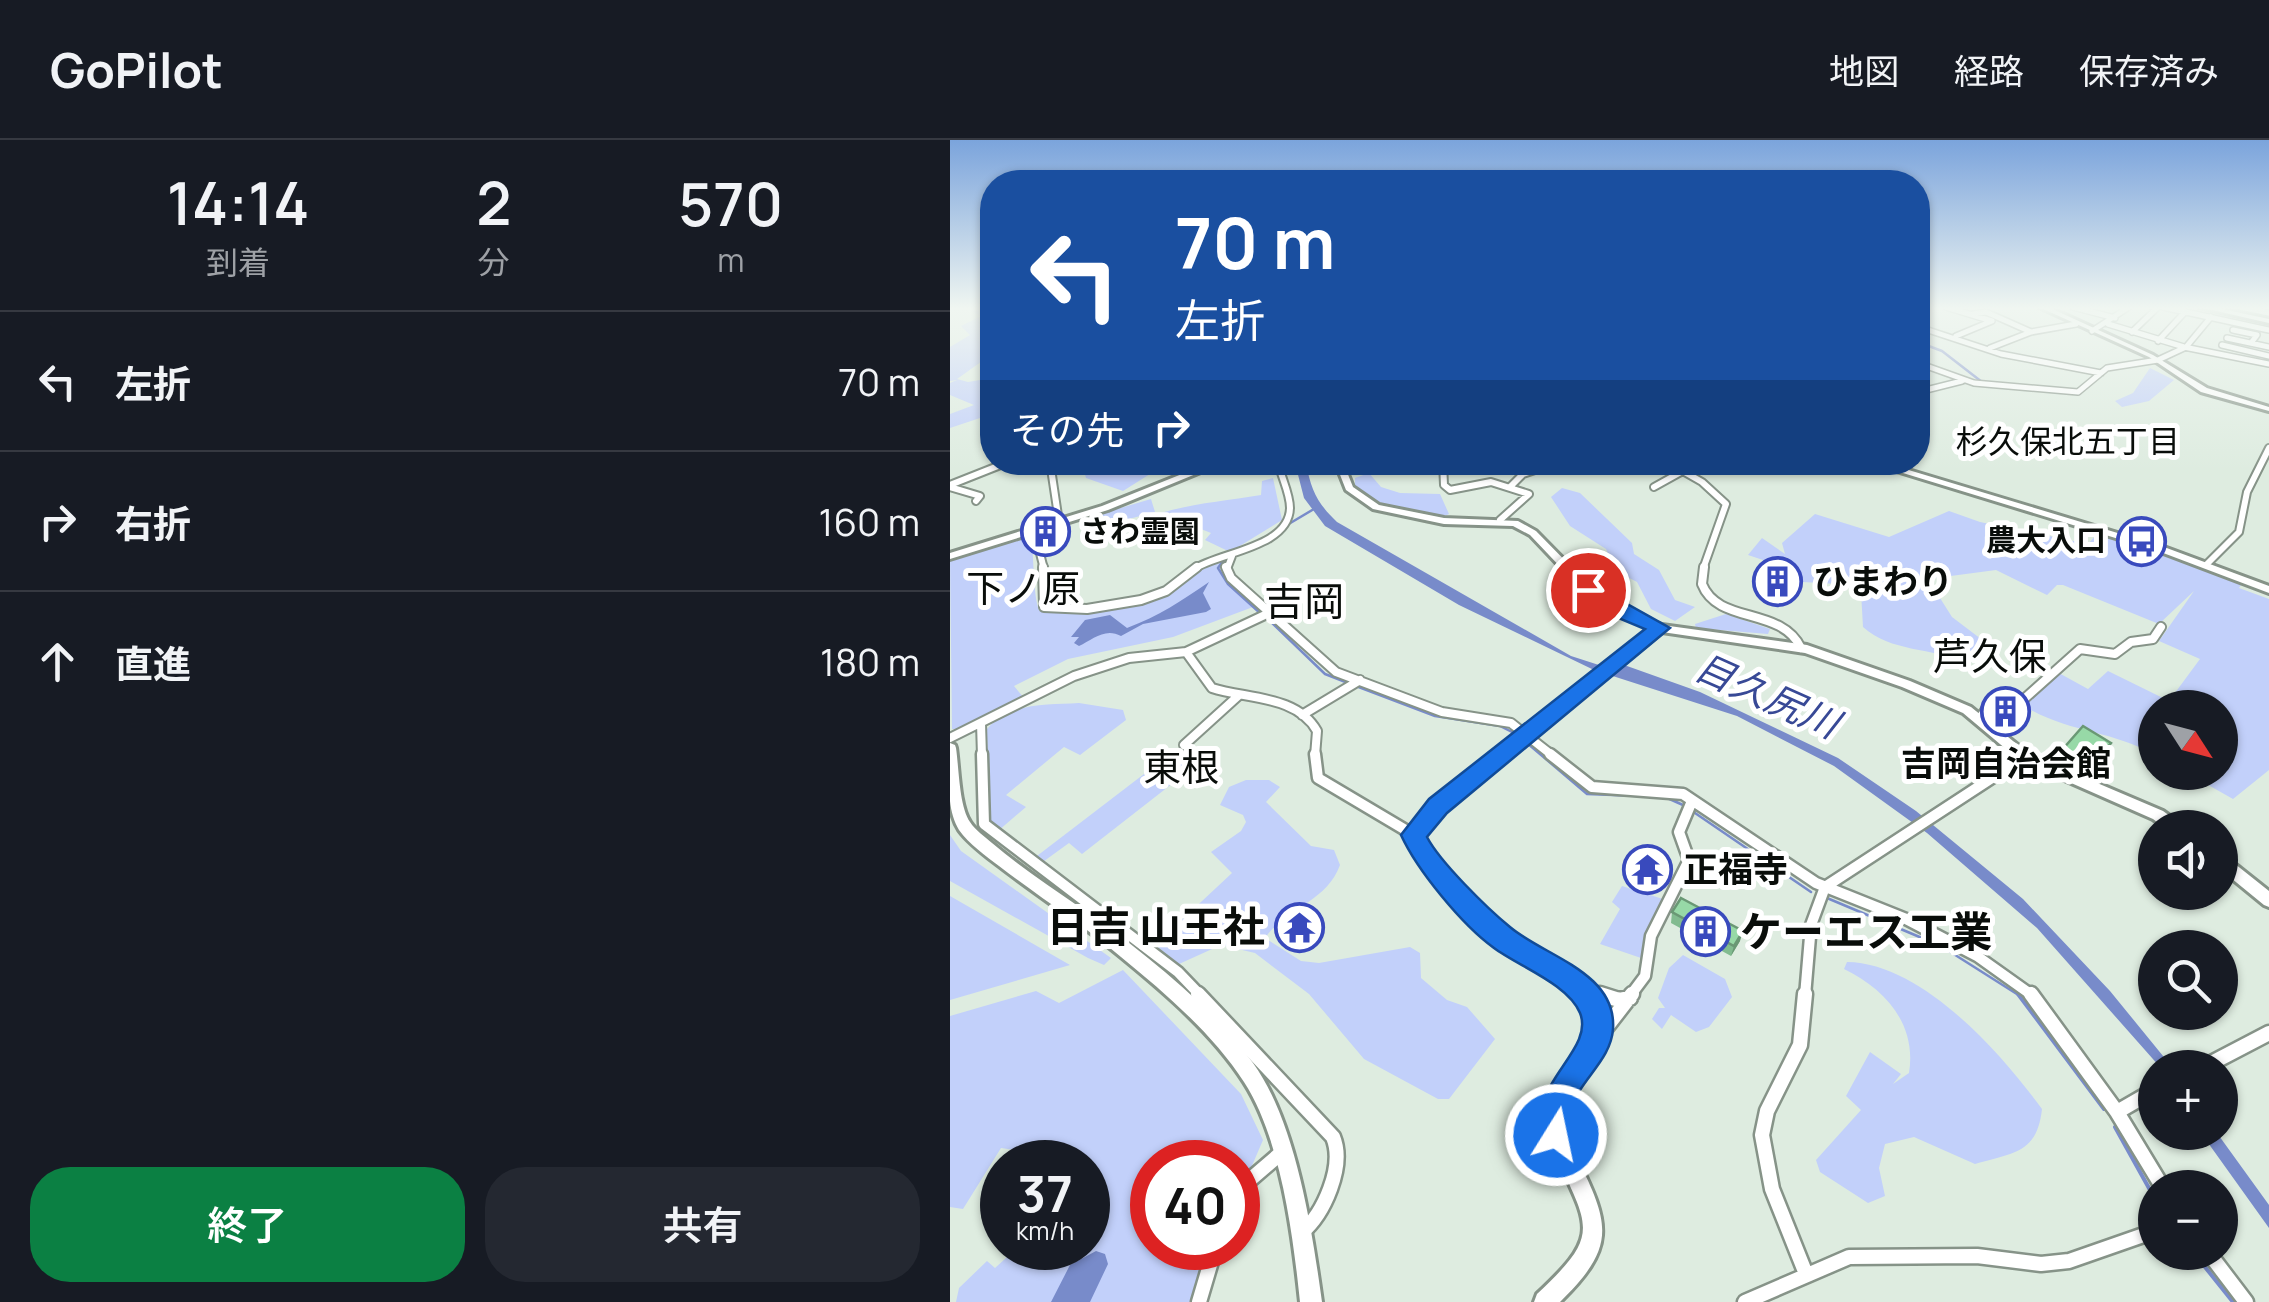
<!DOCTYPE html>
<html lang="ja">
<meta charset="utf-8">
<style>
:root{--surface:#171b24;--page:#242831;--text:#f1f3f6;--muted:#9ea1a6;--line:#363941;--accent:#0b8043}
body{margin:0;font-family:Manrope,"Noto Sans JP",sans-serif;background:var(--page);color:var(--text);height:100vh;display:flex;flex-direction:column;font-size:38px;white-space:nowrap}
*{box-sizing:border-box;margin:0}
p{font-size:32px;color:var(--muted)}
.icon{flex:none;width:55px;height:55px;fill:none;stroke:currentColor;stroke-width:2;stroke-linecap:round;stroke-linejoin:round}
.map{position:relative;flex:1;overflow:hidden}
.drawer{display:flex;flex-direction:column;background:var(--surface);width:950px}
.drawer>*{flex:none}
.top-card{position:absolute;left:30px;top:30px;width:950px;height:305px;border-radius:40px;box-shadow:0 2px 8px #0004;background:#1a4fa0;color:#fff;overflow:hidden}
.needle{width:65px;rotate:126deg}
.buttons{position:absolute;left:1188px;top:550px;display:grid;gap:20px}
.buttons a{display:grid;place-items:center;width:100px;height:100px;border-radius:50%;background:var(--surface);box-shadow:0 2px 8px #0004;font-size:50px}
.speed{position:absolute;left:30px;top:1000px;display:flex;gap:20px;font-size:50px;font-weight:700;text-align:center}
.speed>*{display:grid;place-content:center;width:130px;height:130px;border-radius:50%;background:var(--surface);box-shadow:0 2px 8px #0004;line-height:1}
.speed small{font-size:25px;font-weight:400}
.speed .limit{border:15px solid #d22;background:#fff;color:#111}
.pin{position:absolute;display:grid;place-items:center;width:85px;height:85px;color:#fff;margin:-42px;border:5px solid #fff;border-radius:50%;box-shadow:0 2px 10px #0007}
.me{position:absolute;width:110px;margin:-55px;rotate:10deg;stroke-linejoin:round;filter:drop-shadow(0 0 8px #0008)}
.turn{display:flex;align-items:center;gap:35px;height:210px;padding:0 30px;font-size:45px}
.turn .icon{width:130px;height:130px;stroke-width:2.5}
.turn b{display:block;font-size:70px;line-height:85px}
.then{display:flex;align-items:center;height:95px;padding:0 30px;background:#0003;gap:20px;font-size:38px}
.eta{display:flex;justify-content:space-evenly;align-items:center;height:170px;text-align:center}
.eta b{font-size:60px;font-weight:600;line-height:70px}
.cta{display:flex;gap:20px;margin-top:auto;padding:20px 30px}
.cta a{flex:1;height:115px;border-radius:40px;background:var(--accent);color:#fff;font-size:40px;font-weight:600;line-height:115px;text-align:center}
.cta a+a{background:var(--page);color:var(--text)}
ul{padding:0;list-style:none}
li{display:flex;align-items:center;gap:30px;height:140px;padding:0 30px;border-top:2px solid var(--line)}
li div{flex:1}
li b{display:block;font-size:38px}
li em{font-style:normal}
header{display:flex;align-items:center;gap:60px;box-sizing:border-box;height:140px;padding:0 50px;background:var(--surface);border-bottom:2px solid var(--line)}
header strong{font-size:48px}
nav{display:flex;gap:55px;margin-inline-start:auto;font-size:35px}
main{display:flex;flex:1;min-height:0}
.map>svg:first-child{display:block}
</style>
<header>
<strong>GoPilot</strong>
<nav><a>地図</a><a>経路</a><a>保存済み</a></nav>
</header>
<main>
<section class="drawer">
<div class="eta">
<div><b>14:14</b><p>到着</p></div>
<div><b>2</b><p>分</p></div>
<div><b>570</b><p>m</p></div>
</div>
<ul>
<li><svg class="icon" aria-label="left" viewBox="0 0 24 24"><path d="M17 20v-9H6M10 6l-5 5 5 5"/></svg><div><b>左折</b></div><em>70 m</em></li>
<li><svg class="icon" aria-label="right" viewBox="0 0 24 24"><path d="M7 20v-9h11M14 6l5 5-5 5"/></svg><div><b>右折</b></div><em>160 m</em></li>
<li><svg class="icon" aria-label="ahead" viewBox="0 0 24 24"><path d="M12 20V5M6 11l6-6 6 6"/></svg><div><b>直進</b></div><em>180 m</em></li>
</ul>
<div class="cta"><a>終了</a><a>共有</a></div>
</section>
<div class="map">
<svg width="1319" height="1162" viewBox="0 0 1319 1162">
<rect width="100%" height="100%" fill="#deece0"/>
<path fill="#c2d0fa" d="M 13,167 L 42,167 L 42,214 L 7,239 L 18,242 L 42,238 L 42,274 L 0,288 L 0,274 L 24,265 L 0,255 L 0,243 L 7,240 L 0,241 L 0,207 L 20,195 L 11,186 L 31,176 Z
M 1200,228 L 1224,240 L 1199,261 L 1172,267 L 1165,261 L 1183,253 Z
M 143,323 L 190,323 L 208,329 L 173,351 L 136,338 L 134,331 Z
M 419,333 L 431,347 L 450,353 L 490,354 L 499,374 C 473,387 425,364 405,345 L 405,338 Z
M 323,338 L 332,380 L 280,412 L 255,400 L 261,393 L 211,373 C 244,363 277,361 311,355 L 312,341 Z
M 612,348 L 630,353 L 682,403 L 684,414 L 709,430 L 725,460 L 745,467 L 725,481 L 701,469 L 687,442 L 666,431 L 656,409 L 620,386 L 601,357 Z
M 201,359 L 205,372 L 134,391 L 130,380 Z
M 999,371 L 1030,382 L 1138,404 L 1147,394 L 1218,413 L 1293,442 L 1289,448 L 1319,459 L 1319,630 L 1283,659 L 1237,633 L 1270,632 L 1270,568 L 1205,568 L 1205,615 C 1161,590 1118,593 1074,566 L 1107,532 L 1138,549 L 1158,531 L 1219,561 L 1250,519 L 1209,501 L 1244,451 L 1209,484 L 1113,445 L 1107,445 L 1097,455 L 1046,430 L 978,439 L 1002,477 L 1031,499 L 1015,522 C 983,508 940,512 913,487 L 911,452 L 904,445 L 853,442 L 837,417 L 822,423 L 798,415 L 812,398 L 835,414 L 832,403 L 865,374 L 939,397 Z
M 81,394 C 84,415 83,456 89,470 C 110,478 183,467 206,459 C 231,449 247,428 274,420 L 268,430 L 303,467 L 223,497 L 118,519 L 64,546 L 74,558 L 12,590 L 2,589 L 0,418 Z
M 776,474 L 820,489 L 818,494 L 746,488 L 745,484 Z
M 129,563 L 173,570 L 176,580 L 130,615 L 114,607 L 56,655 L 76,667 L 48,691 L 38,679 L 37,589 C 60,562 97,565 129,563 Z
M 228,608 L 250,622 L 132,714 L 119,703 L 90,724 L 83,719 Z
M 296,640 L 319,640 L 330,647 L 316,662 L 361,706 L 384,710 L 390,725 C 376,763 336,767 315,798 L 351,821 L 369,823 L 460,807 L 470,813 L 471,838 L 497,860 L 517,867 L 545,899 L 499,959 L 488,959 L 414,919 L 359,854 L 305,813 L 271,805 L 229,824 L 205,805 L 282,733 L 261,712 L 291,691 L 296,682 L 293,675 L 270,665 L 279,647 Z
M 0,695 L 11,711 L 161,818 L 154,825 L 138,818 L 0,741 Z
M 672,746 L 716,760 L 696,795 L 691,818 L 650,804 L 670,769 L 662,762 Z
M 0,756 L 120,825 L 0,860 Z
M 733,815 L 775,839 L 782,857 L 759,887 L 746,892 L 721,875 L 712,889 L 702,879 L 709,868 L 715,868 L 708,858 L 719,828 Z
M 897,822 C 972,823 1051,913 1092,969 C 1087,1014 1063,1013 1025,1024 L 964,997 L 935,1004 L 929,1028 L 935,1056 L 918,1063 L 870,1032 L 866,1020 L 911,970 L 896,956 L 920,912 L 951,934 L 943,944 L 959,933 C 967,884 935,849 894,829 Z
M 173,830 L 291,954 L 313,1000 L 301,1028 L 288,1042 L 288,1022 L 202,1022 L 202,1108 L 258,1108 L 240,1162 L 6,1162 L 9,1148 L 37,1121 L 45,1128 L 67,1108 L 138,1108 L 138,1022 L 73,1022 L 71,1011 L 51,1008 L 13,1069 L 0,1067 L 0,876 L 86,851 L 109,863 Z"/>
<path fill="#788bca" d="M 345,323 L 356,323 C 361,350 367,363 387,382 L 621,516 L 652,526 L 677,526 L 750,552 L 888,618 L 966,671 L 1073,759 L 1160,851 L 1222,927 L 1210,927 L 1087,788 L 977,693 L 884,626 L 787,576 L 644,530 L 509,465 L 375,386 L 354,358 Z
M 259,442 L 253,453 L 261,469 L 256,472 L 193,484 L 171,496 C 155,487 142,500 129,506 L 124,503 L 129,497 L 121,497 L 135,480 L 160,475 L 177,488 C 209,476 231,461 259,442 Z
M 1251,993 L 1267,993 L 1319,1065 L 1319,1088 Z
M 146,1111 L 155,1114 L 158,1124 L 140,1162 L 101,1162 L 120,1125 Z"/>
<g fill="none" stroke-linecap="round" stroke-linejoin="round">
<path stroke="#788bca" stroke-width="2.5" d="M 968,202 L 992,211 L 1032,242
M 337,385 L 364,369
M 273,421 L 268,428 L 278,444 L 310,473
M 317,478 L 375,534 L 398,543
M 406,546 L 485,576 L 550,586 L 566,594
M 577,603 L 637,654 L 715,657 L 733,665
M 745,673 L 861,752
M 877,758 L 991,806 L 1070,856"/>
<path stroke="#788bca" stroke-width="4" d="M 1068,854 L 1154,969
M 1165,987 L 1205,1059
M 1243,1112 L 1283,1162"/>
<defs>
<path id="street-far4" d="M 996,167 L 1042,181 L 1006,196
M 1123,167 L 1165,178
M 1213,167 L 1319,190
M 1290,167 L 1319,173
M 1023,174 L 1036,172 L 1081,192
M 968,182 L 975,189 L 1051,214 L 1151,233
M 1158,184 L 1234,207 L 1319,224
M 1283,190 L 1307,195 L 1301,203
M 1142,191 L 1179,167
M 1182,192 L 1208,167
M 1277,198 L 1319,207
M 1208,201 L 1235,172
M 1272,205 L 1319,216
M 1040,208 L 1081,192 L 1126,184
M 968,223 L 1024,243 L 1128,252 L 1157,228 L 1208,220 L 1236,207 L 1261,177
M 968,252 L 1012,241"/>
<path id="street-far3" d="M 100,322 L 109,382
M 493,322 L 494,345 L 500,350 L 541,342 L 579,354 L 550,380
M 717,322 L 752,342 L 776,364 L 753,429
M 0,345 L 58,322
M 561,346 L 573,334 L 609,322
M 0,347 L 30,356 L 26,361
M 704,347 L 731,332
M 84,390 L 94,429
M 1256,425 L 1289,392 L 1297,352 L 1319,308
M 244,429 C 269,412 339,408 340,368 C 340,353 331,337 328,322
M 277,429 L 282,416"/>
<path id="street-far2" d="M 93,427 L 94,467 L 137,469 L 191,460 L 216,451 L 247,427
M 276,427 L 281,438 L 386,532 L 492,572 L 561,583 L 603,616
M 754,427 L 752,444 C 768,485 831,466 851,508
M 236,512 L 262,548 C 296,559 347,555 367,591 L 365,616
M 352,575 L 410,540
M 1030,578 L 1045,556 L 1074,559 L 1130,509 L 1165,514 L 1181,502 L 1203,499 L 1211,487
M 31,583 L 32,616
M 0,598 L 124,536 L 179,518 L 236,512 L 319,473
M 234,605 L 288,556"/>
<path id="street-far1" d="M 32,614 L 34,684 L 228,832 L 251,856
M 365,614 L 368,638 L 464,695
M 600,614 L 642,647 L 733,654 L 866,743 L 956,779 L 1027,816 L 1083,856
M 635,849 L 657,856
M 680,856 L 695,836 L 701,796 L 739,720 L 729,692 L 742,661
M 855,856 L 861,785 L 875,747 L 1074,617"/>
<path id="street" d="M 248,854 L 383,997 C 395,1026 374,1074 351,1093
M 650,854 L 669,860 L 680,858
M 855,854 L 850,905 L 817,971 L 812,995 L 822,1049 L 856,1134
M 1081,854 L 1167,972 L 1213,1048
M 651,894 L 682,854
M 1252,928 L 1319,893
M 1167,972 L 1205,950
M 288,1050 L 330,1014
M 1258,1112 L 1296,1162
M 249,1162 L 265,1108
M 795,1162 L 899,1117 L 1027,1116 L 1091,1124 L 1119,1121 L 1205,1091"/>
<path id="secondary" d="M 1089,167 L 1098,167 L 1203,215 L 1257,248 L 1319,267 L 1319,271 L 1251,252 L 1199,217 Z
M 1249,167 L 1263,167 L 1319,179 L 1319,183 Z
M 262,322 L 275,322 L 158,370 L 0,419 L 0,413 L 152,366 Z
M 385,322 L 393,322 L 403,347 L 429,365 L 494,378 L 568,381 L 586,391 L 643,449 L 688,476 L 712,485 L 857,505 L 960,541 L 1021,567 L 1079,614 L 1213,671 L 1231,684 L 1233,688 L 1215,688 L 1203,679 L 1069,620 L 1013,573 L 952,547 L 855,513 L 712,492 L 493,670 L 472,696 C 486,732 550,789 583,811 C 603,824 632,832 646,853 C 682,910 612,931 612,978 C 612,993 622,1007 628,1020 C 661,1086 665,1108 610,1162 L 584,1162 L 587,1154 C 650,1095 640,1089 606,1016 C 599,1002 592,987 595,972 C 600,934 658,898 632,862 C 617,842 589,833 569,819 C 531,793 473,738 457,695 L 483,662 L 702,489 L 680,480 L 635,453 L 580,395 L 563,386 L 494,384 L 423,369 L 396,350 Z
M 917,322 L 932,322 L 1214,407 L 1319,446 L 1319,453 L 1208,411 Z
M 0,603 L 5,605 L 6,608 C 9,628 9,666 20,682 C 25,690 35,697 42,703 C 69,726 99,746 128,766 C 190,809 258,862 303,923 C 346,982 362,1090 372,1162 L 350,1162 C 343,1095 331,999 294,942 C 263,894 215,853 171,817 C 132,784 89,757 49,726 C 36,716 19,704 9,690 C 4,682 1,671 0,661 Z
M 1270,714 L 1275,716 L 1319,751 L 1319,767 L 1314,765 L 1270,729 Z"/>
</defs>
<use href="#street-far4" stroke="#869388" stroke-width="8"/>
<use href="#street-far3" stroke="#869388" stroke-width="10"/>
<use href="#street-far2" stroke="#869388" stroke-width="12"/>
<use href="#street-far1" stroke="#869388" stroke-width="15"/>
<use href="#street" stroke="#869388" stroke-width="19"/>
<use href="#secondary" stroke="#869388" stroke-width="6"/>
<use href="#street-far4" stroke="#fff" stroke-width="5"/>
<use href="#street-far3" stroke="#fff" stroke-width="6"/>
<use href="#street-far2" stroke="#fff" stroke-width="8"/>
<use href="#street-far1" stroke="#fff" stroke-width="10"/>
<use href="#street" stroke="#fff" stroke-width="14"/>
<use href="#secondary" fill="#fff" fill-rule="evenodd"/>
</g>
<path fill="#82bb90" d="M 1045,567 L 1071,570 L 1061,584 L 1041,575 Z
M 1112,610 L 1154,614 L 1140,631 L 1134,627 L 1131,632 L 1105,621 Z
M 684,727 L 712,727 L 707,741 L 684,734 Z
M 722,772 L 790,801 L 781,816 L 721,783 Z"/>
<path fill="#6a9875" d="M 793,791 L 790,801 L 781,816 L 784,806 Z"/>
<path fill="#97d9a7" stroke="#6a9875" stroke-width="2.5" d="M 1053,556 L 1075,562 L 1065,576 L 1045,567 Z
M 1133,586 L 1161,603 L 1148,619 L 1142,616 L 1138,620 L 1112,610 Z
M 690,713 L 713,720 L 708,734 L 684,727 Z
M 731,758 L 793,791 L 784,806 L 722,772 Z"/>
<linearGradient id="sky" x2="0" y2="1"><stop stop-color="#7ba4dc"/><stop offset="0.51" stop-color="#f0f6f1"/><stop offset="1" stop-color="#f0f6f1" stop-opacity="0"/></linearGradient>
<rect width="1319" height="330" fill="url(#sky)"/>
<path fill="#1a73e8" stroke="#114b97" stroke-width="2.5" d="M 632,446 L 645,446 L 720,488 L 497,673 L 477,697 C 490,722 537,768 560,787 C 594,816 667,832 663,889 C 661,921 628,941 621,970 C 618,983 623,993 618,1007 L 606,1012 L 594,1007 C 569,947 646,913 630,873 C 618,844 568,826 544,808 C 512,785 467,730 451,695 L 479,659 L 695,489 L 661,475 L 632,455 Z"/>
<defs>
<symbol id="building-ring" viewBox="-11 -11 22 22"><circle r="9.5" fill="#fff" stroke="#394abd" stroke-width="1.5"/><path d="M-4-6H4V6H1V3H-1V6H-4ZM-2.5-4.3h1.7v1.8h-1.7ZM.8-4.3h1.7v1.8H.8ZM-2.5-1h1.7V.8h-1.7ZM.8-1h1.7V.8H.8Z" fill="#394abd"/></symbol>
<symbol id="bus-ring" viewBox="-11 -11 22 22"><circle r="9.5" fill="#fff" stroke="#394abd" stroke-width="1.5"/><path d="M-5-6H5V4H4V6H2V4H-2V6H-4V4H-5ZM-3.5-4V0h7V-4ZM-3.5 1.2v1.5H-2V1.2ZM2 1.2v1.5H3.5V1.2Z" fill="#394abd"/></symbol>
<symbol id="temple-ring" viewBox="-11 -11 22 22"><circle r="9.5" fill="#fff" stroke="#394abd" stroke-width="1.5"/><path d="M0-6L5-2H3V0L6.5 2.5H4V6H1.5V3h-3V6H-4V2.5H-6.5L-3 0V-2H-5Z" fill="#394abd"/></symbol>
</defs>
<g fill-rule="evenodd">
<use href="#building-ring" x="68" y="364" width="55" height="55"/>
<use href="#bus-ring" x="1164" y="374" width="55" height="55"/>
<use href="#building-ring" x="800" y="414" width="55" height="55"/>
<use href="#building-ring" x="1028" y="544" width="55" height="55"/>
<use href="#temple-ring" x="670" y="702" width="55" height="55"/>
<use href="#temple-ring" x="322" y="760" width="55" height="55"/>
<use href="#building-ring" x="728" y="764" width="55" height="55"/>
</g>
<g text-anchor="middle" stroke-width="10" stroke-linejoin="round" paint-order="stroke">
<g font-size="30" font-weight="bold" fill="#090d0a" stroke="#fff" text-anchor="start">
<text x="130" y="402">さわ霊園</text>
<text x="1156" y="411" text-anchor="end">農大入口</text>
</g>
<g font-size="32" fill="#090d0a" stroke="#fff">
<text x="1118" y="313">杉久保北五丁目</text>
</g>
<g font-size="35" font-weight="bold" fill="#090d0a" stroke="#fff" text-anchor="start">
<text x="863" y="454">ひまわり</text>
<text x="1056" y="636" text-anchor="middle">吉岡自治会館</text>
<text x="733" y="742">正福寺</text>
</g>
<g font-size="38" fill="#090d0a" stroke="#fff">
<text x="73" y="462">下ノ原</text>
<text x="1040" y="530">芦久保</text>
<text x="231" y="641">東根</text>
</g>
<g font-size="38" font-style="italic" fill="#384996" stroke="#fff">
<text transform="translate(817 556) rotate(24)" y="13">目久尻川</text>
</g>
<g font-size="40" fill="#090d0a" stroke="#fff">
<text x="354" y="476">吉岡</text>
</g>
<g font-size="42" font-weight="bold" fill="#090d0a" stroke="#fff" text-anchor="end">
<text x="315" y="802">日吉 山王社</text>
<text x="790" y="807" text-anchor="start">ケーエス工業</text>
</g>
</g>
</svg>
<div class="buttons">
<a><svg class="needle" viewBox="-14 -14 28 28"><path d="M0-13l5 13h-10z" fill="#e53935"/><path d="M0 13l5-13h-10z" fill="#9ea1a6"/></svg></a>
<a><svg class="icon" aria-label="sound" viewBox="0 0 24 24"><path d="M4 9h4l5-4v14l-5-4H4zM17 9q2 3 0 6"/></svg></a>
<a><svg class="icon" aria-label="search" viewBox="0 0 24 24"><circle cx="10" cy="10" r="6"/><path d="M15 15l6 6"/></svg></a>
<a>+</a>
<a>−</a>
</div>
<div class="speed"><div>37<small>km/h</small></div><div class="limit">40</div></div>
<div class="pin" style="left:638px;top:450px;background:#d93025"><svg class="icon" aria-label="arrive" viewBox="0 0 24 24"><path d="M6 21V4h12l-3 4 3 4H6"/></svg></div>
<svg class="me" style="left:606px;top:995px" viewBox="-20 -20 40 40"><circle r="17" fill="#1a73e8" stroke="#fff" stroke-width="3"/><path d="M0-11L8 9 0 5-8 9z" fill="#fff"/></svg>
<div class="top-card">
<div class="turn"><svg class="icon" aria-label="left" viewBox="0 0 24 24"><path d="M17 20v-9H6M10 6l-5 5 5 5"/></svg><div><b>70 m</b>左折</div></div>
<div class="then">その先<svg class="icon" aria-label="right" viewBox="0 0 24 24"><path d="M7 20v-9h11M14 6l5 5-5 5"/></svg></div>
</div>
</div>
</main>
